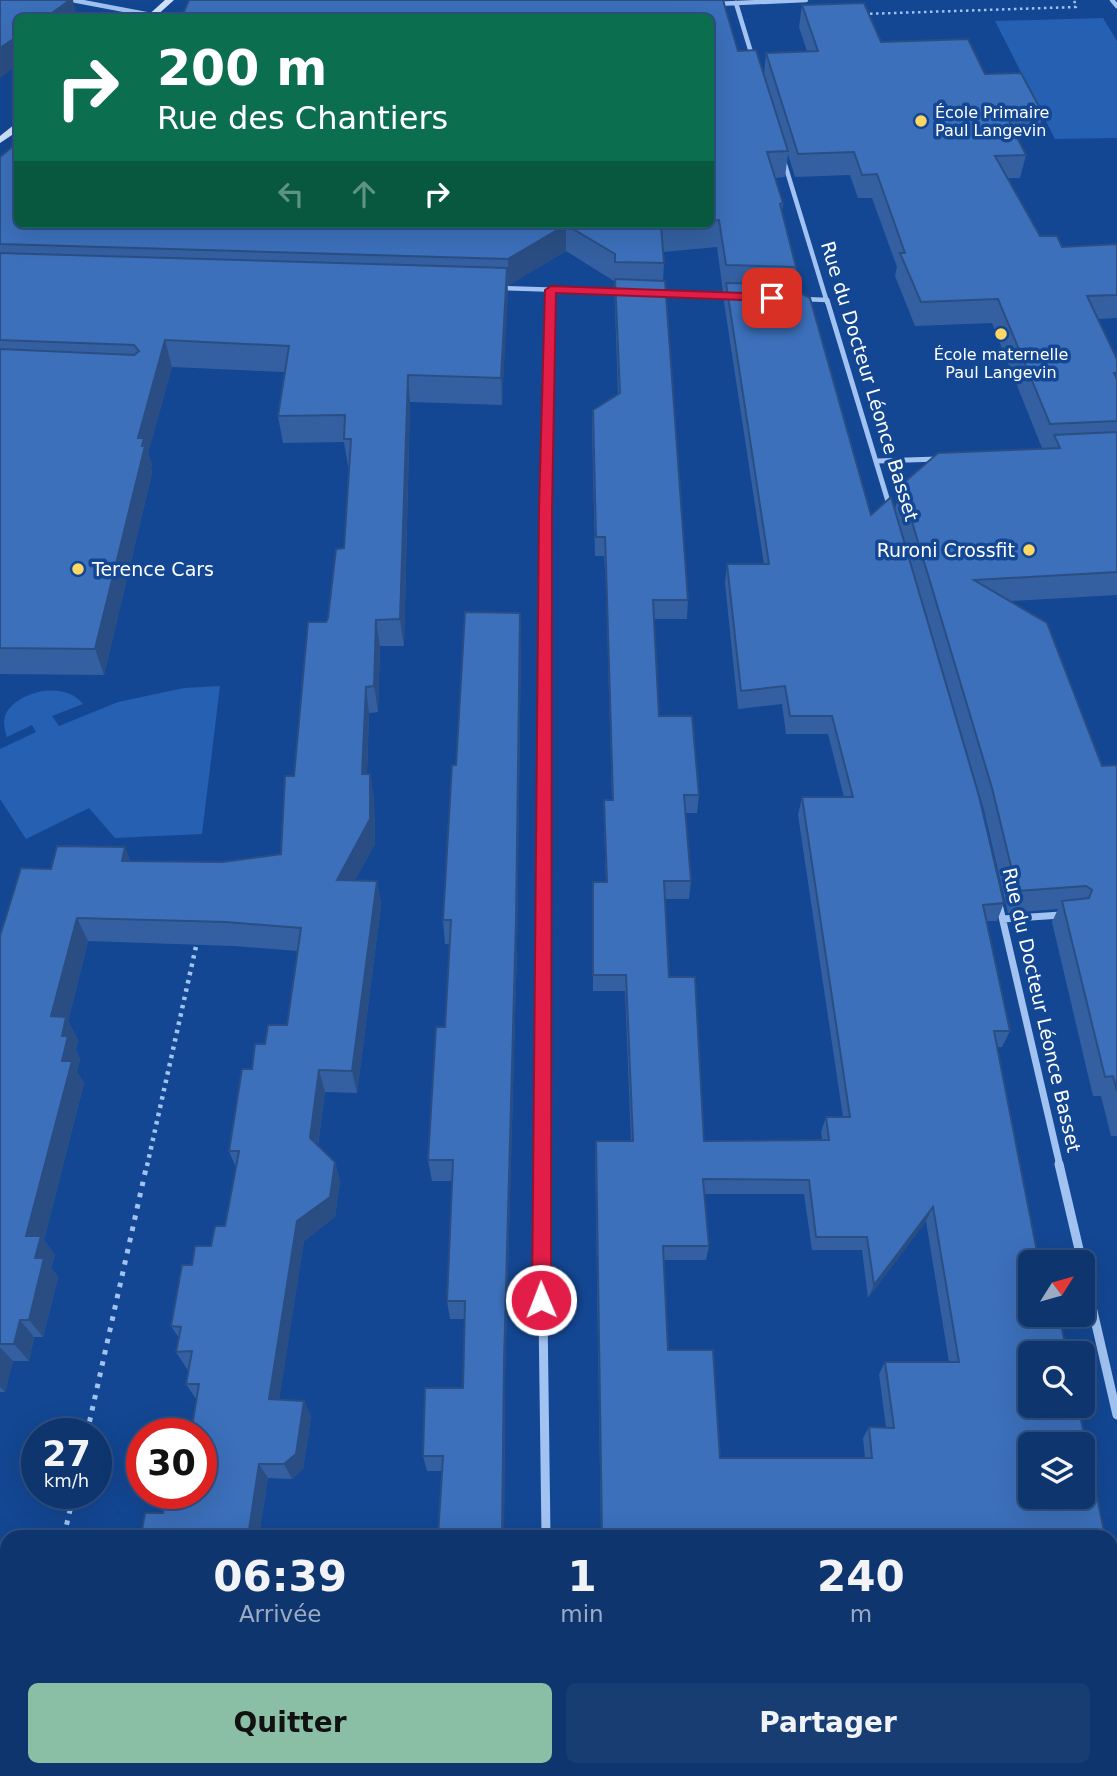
<!DOCTYPE html>
<html lang="fr">
<meta charset="utf-8">
<style>
:root{--surface:#0e356e;--page:#173d73;--text:#f1f3f6;--muted:#9babc2;--line:#2e5081;--accent:#8abfa5}
body{margin:0;font-family:"DejaVu Sans",sans-serif;background:var(--page);color:var(--text);height:100vh;display:flex;flex-direction:column;font-size:26px;white-space:nowrap}
*{box-sizing:border-box;margin:0}
p{font-size:23px;color:var(--muted)}
.icon{flex:none;width:38px;height:38px;fill:none;stroke:currentColor;stroke-width:2;stroke-linecap:round;stroke-linejoin:round}
.map{position:relative;flex:1;overflow:hidden}
.sheet{position:absolute;left:0px;top:1530px;width:1118px;height:247px;display:flex;flex-direction:column;background:var(--surface);border-radius:21px 21px 0 0;box-shadow:0 7px 28px #0002,0 0 0 2px var(--line)}
.sheet>*{flex:none}
.banner{position:absolute;left:14px;top:14px;width:700px;height:214px;border-radius:10px;box-shadow:0 7px 28px #0002,0 0 0 2px var(--line);background:#0b6e4f;color:#fff;overflow:hidden}
.needle{width:46px;rotate:53deg}
.controls{position:absolute;left:1018px;top:1250px;display:grid;gap:14px}
.controls a{display:grid;place-items:center;width:77px;height:77px;border-radius:10px;background:var(--surface);box-shadow:0 7px 28px #0002,0 0 0 2px var(--line);font-size:35px}
.speed{position:absolute;left:21px;top:1418px;display:flex;gap:14px;font-size:35px;font-weight:700;text-align:center}
.speed>*{display:grid;place-content:center;width:91px;height:91px;border-radius:50%;background:var(--surface);box-shadow:0 7px 28px #0002,0 0 0 2px var(--line);line-height:1}
.speed small{font-size:18px;font-weight:400}
.speed .limit{border:10px solid #d22;background:#fff;color:#111}
.pin{position:absolute;display:grid;place-items:center;width:60px;height:60px;color:#fff;margin:-30px;border-radius:14px;box-shadow:0 4px 10px #0006}
.me{position:absolute;width:77px;margin:-38px;rotate:359deg;stroke-linejoin:round;filter:drop-shadow(0 0 5px #0008)}
.turn{display:flex;align-items:center;gap:24px;height:147px;padding:0 28px;font-size:32px}
.turn .icon{width:91px;height:91px;stroke-width:2.5}
.turn b{display:block;font-size:49px;line-height:60px}
.lanes{display:flex;align-items:center;height:66px;padding:0 28px;background:#0003;justify-content:center;gap:35px;direction:ltr}
.lanes .off{opacity:.35}
.eta{display:flex;justify-content:space-evenly;align-items:center;height:119px;text-align:center}
.eta b{font-size:42px;font-weight:700;line-height:49px}
.cta{display:flex;gap:14px;margin-top:auto;padding:14px 28px}
.cta a{flex:1;height:80px;border-radius:10px;background:var(--accent);color:#111;font-size:28px;font-weight:700;line-height:80px;text-align:center}
.cta a+a{background:var(--page);color:var(--text)}
.map>svg:first-child{display:block}
</style>
<div class="map">
<svg width="1117" height="1776" viewBox="0 0 1117 1776">
<rect width="100%" height="100%" fill="#134793"/>
<path fill="#2560b2" d="M 1103,18 L 1117,41 L 1117,138 L 1055,139 L 995,21 Z
M 220,686 L 202,834 L 115,838 L 89,808 L 26,839 L 0,799 L 0,749 L 36,732 L 32,725 L 7,737 C 4,728 2,718 8,710 C 24,689 66,682 83,704 L 52,716 L 59,726 L 118,702 L 184,688 Z"/>
<g fill="none" stroke-linecap="round" stroke-linejoin="round">
<path stroke="#a2c3f2" stroke-width="2.5" stroke-dasharray="2.5 3.5" stroke-linecap="butt" d="M 864,14 L 1076,7 L 1074,0"/>
<path stroke="#a2c3f2" stroke-width="4.5" stroke-dasharray="3.5 5" stroke-linecap="butt" d="M 147,1166 L 197,942"/>
<path stroke="#a2c3f2" stroke-width="5" stroke-dasharray="4.5 7" stroke-linecap="butt" d="M 87,1433 L 147,1164
M 64,1536 L 74,1493
M 10,1776 L 12,1769"/>
<path stroke="#a2c3f2" stroke-width="4.5" d="M 72,0 L 167,18
M 1112,0 L 1117,6
M 736,3 L 753,59
M 715,4 L 806,0
M 783,158 L 827,302
M 501,288 L 622,292
M 658,294 L 734,296
M 802,299 L 827,300
M 551,302 L 551,290"/>
<path stroke="#a2c3f2" stroke-width="5" d="M 827,300 L 890,508
M 877,461 L 938,459
M 544,683 L 551,300"/>
<path stroke="#a2c3f2" stroke-width="7" d="M 999,904 L 1060,1166
M 1003,919 L 1061,915
M 541,1166 L 544,682"/>
<path stroke="#a2c3f2" stroke-width="9" d="M 541,1164 L 546,1536
M 1059,1164 L 1082,1262
M 1083,1268 L 1117,1415
M 551,1769 L 551,1776"/>
<path fill="#d1e2fc" fill-rule="evenodd" d="M 165,0 L 174,0 L 154,18 L 145,18 Z
M 15,124 L 18,124 L 18,131 L 0,143 L 0,136 Z"/>
</g>
<path fill="#3460a1" fill-rule="evenodd" d="M 723,0 L 738,51 L 764,74 L 766,53 L 807,51 L 799,27 L 802,5 L 881,42 L 985,74 L 1043,114 L 1037,137 L 1017,137 L 1026,155 L 1020,178 L 1008,178 L 1040,236 L 1062,247 L 1117,244 L 1117,318 L 1098,319 L 1117,359 L 1117,595 L 1010,601 L 1102,766 L 1117,765 L 1117,1136 L 1111,1136 L 1101,1096 L 1093,1096 L 1052,922 L 1058,909 L 1008,913 L 984,810 L 895,509 L 901,485 L 1050,448 L 1042,448 L 992,323 L 915,326 L 895,276 L 897,267 L 872,198 L 858,198 L 850,175 L 795,177 L 788,154 L 785,177 L 775,178 L 783,203 L 782,213 L 796,267 L 793,285 L 799,292 L 871,515 L 1004,903 L 997,921 L 986,921 L 1010,1031 L 1002,1047 L 997,1047 L 1031,1262 L 1105,1536 L 601,1536 L 595,1156 L 596,1141 L 631,1141 L 625,991 L 593,991 L 593,882 L 606,882 L 604,818 L 604,800 L 612,800 L 606,584 L 604,556 L 595,556 L 592,429 L 593,410 L 618,394 L 614,281 L 566,251 L 507,286 L 502,405 L 410,402 L 404,646 L 380,646 L 378,712 L 369,713 L 367,774 L 370,774 L 374,799 L 375,844 L 355,880 L 377,881 L 381,905 L 357,1093 L 325,1092 L 318,1146 L 335,1162 L 340,1182 L 335,1217 L 304,1241 L 279,1399 L 304,1401 L 311,1417 L 303,1469 L 292,1479 L 268,1478 L 259,1536 L 141,1536 L 163,1513 L 201,1493 L 196,1399 L 186,1384 L 189,1369 L 187,1369 L 176,1352 L 179,1338 L 171,1326 L 192,1265 L 211,1246 L 225,1226 L 236,1168 L 229,1151 L 252,1069 L 265,1044 L 287,1025 L 298,951 L 233,946 L 88,941 L 68,1021 L 78,1040 L 76,1050 L 80,1059 L 77,1072 L 84,1083 L 44,1240 L 55,1255 L 51,1268 L 58,1277 L 43,1337 L 34,1337 L 29,1361 L 13,1361 L 5,1392 L 0,1392 L 0,936 L 51,869 L 125,847 L 130,861 L 222,862 L 281,854 L 294,776 L 326,622 L 328,618 L 344,548 L 350,466 L 348,466 L 344,442 L 283,443 L 278,416 L 285,372 L 172,367 L 148,453 L 152,465 L 151,468 L 152,473 L 104,675 L 0,674 L 0,157 L 18,224 L 710,224 L 710,18 L 183,14 ZM 717,247 L 723,292 L 725,292 L 724,302 L 764,564 L 727,564 L 725,583 L 738,709 L 782,704 L 786,734 L 828,734 L 844,797 L 802,797 L 798,815 L 843,1117 L 826,1117 L 821,1132 L 822,1140 L 704,1141 L 669,977 L 665,899 L 689,899 L 691,881 L 685,813 L 697,813 L 699,795 L 659,716 L 654,619 L 687,619 L 688,600 L 663,281 L 664,263 L 663,252 ZM 704,1194 L 804,1194 L 812,1250 L 862,1250 L 868,1298 L 926,1221 L 949,1362 L 885,1362 L 879,1374 L 886,1427 L 869,1427 L 863,1438 L 865,1458 L 720,1458 L 668,1350 L 664,1260 L 706,1260 L 709,1246 Z
M 520,613 L 521,639 L 517,944 L 505,1377 L 504,1536 L 438,1536 L 442,1471 L 427,1471 L 423,1456 L 463,1388 L 465,1319 L 450,1319 L 447,1301 L 452,1181 L 432,1181 L 428,1160 L 445,1027 L 450,944 L 445,944 L 443,920 L 456,765 Z"/>
<path fill="#2a4e83" d="M 70,0 L 73,0 L 77,18 L 45,18 Z
M 18,36 L 18,65 L 0,78 L 0,48 Z
M 566,225 L 566,251 L 508,286 L 508,259 Z
M 507,268 L 508,295 L 502,405 L 501,378 Z
M 165,340 L 172,367 L 148,453 L 152,465 L 151,468 L 152,473 L 104,675 L 95,649 L 138,438 Z
M 408,375 L 410,402 L 404,646 L 400,619 Z
M 520,613 L 521,639 L 517,944 L 505,1377 L 504,1536 L 502,1536 L 504,1361 Z
M 376,620 L 380,646 L 378,712 L 374,686 Z
M 366,687 L 369,713 L 366,799 L 362,774 Z
M 370,774 L 374,799 L 375,844 L 342,904 L 337,880 Z
M 125,847 L 135,872 L 122,861 Z
M 377,881 L 381,905 L 357,1093 L 352,1071 Z
M 77,918 L 88,941 L 68,1021 L 78,1040 L 76,1050 L 80,1059 L 77,1072 L 84,1083 L 44,1240 L 55,1255 L 51,1268 L 58,1277 L 43,1337 L 29,1320 L 35,1258 L 26,1236 L 62,1061 L 51,1016 Z
M 319,1070 L 325,1092 L 316,1159 L 310,1138 Z
M 335,1162 L 340,1182 L 335,1217 L 304,1241 L 277,1415 L 269,1399 L 297,1221 Z
M 933,1207 L 926,1221 L 868,1298 L 874,1285 Z
M 20,1320 L 34,1337 L 29,1361 L 14,1344 Z
M 0,1347 L 13,1361 L 5,1392 L 0,1387 Z
M 304,1401 L 311,1417 L 303,1469 L 292,1479 L 284,1464 Z
M 259,1464 L 268,1478 L 259,1536 L 248,1536 Z"/>
<path fill="#3c70bb" stroke="#2a4e83" stroke-width="2" fill-rule="evenodd" d="M 0,0 L 70,0 L 45,18 L 18,18 L 18,36 L 0,48 Z
M 189,0 L 723,0 L 738,51 L 756,50 L 788,151 L 767,152 L 783,203 L 780,204 L 796,267 L 726,265 L 719,220 L 710,221 L 710,18 L 166,18 L 172,13 L 183,14 Z
M 864,3 L 881,42 L 968,39 L 985,74 L 1021,73 L 1043,114 L 1006,115 L 1026,155 L 995,156 L 1040,236 L 1057,236 L 1062,247 L 1117,244 L 1117,295 L 1087,296 L 1117,359 L 1117,373 L 1114,373 L 1117,379 L 1117,421 L 1050,424 L 998,299 L 921,302 L 900,253 L 905,253 L 877,174 L 862,175 L 854,152 L 798,154 L 766,53 L 818,51 L 802,5 Z
M 18,142 L 18,224 L 681,224 L 661,226 L 664,263 L 615,262 L 615,254 L 566,225 L 508,259 L 0,244 L 0,157 Z
M 0,253 L 507,268 L 501,378 L 408,375 L 400,619 L 376,620 L 374,686 L 366,687 L 362,774 L 370,774 L 370,819 L 337,880 L 377,881 L 352,1071 L 319,1070 L 310,1138 L 335,1162 L 330,1197 L 297,1221 L 269,1399 L 304,1401 L 296,1454 L 284,1464 L 259,1464 L 248,1536 L 141,1536 L 145,1513 L 163,1513 L 166,1493 L 201,1493 L 201,1433 L 191,1433 L 199,1384 L 186,1384 L 192,1351 L 176,1352 L 181,1327 L 171,1326 L 182,1265 L 192,1265 L 195,1246 L 211,1246 L 215,1226 L 225,1226 L 239,1151 L 229,1151 L 242,1069 L 252,1069 L 255,1044 L 265,1044 L 268,1025 L 287,1025 L 301,928 L 226,922 L 77,918 L 51,1016 L 66,1017 L 62,1036 L 68,1036 L 62,1061 L 72,1061 L 26,1236 L 41,1236 L 35,1258 L 44,1258 L 29,1320 L 20,1320 L 14,1344 L 0,1344 L 0,936 L 21,868 L 51,869 L 57,846 L 125,847 L 122,861 L 222,862 L 281,854 L 285,776 L 294,776 L 308,622 L 326,622 L 328,618 L 336,549 L 344,548 L 351,439 L 344,439 L 345,415 L 278,416 L 289,346 L 165,340 L 138,438 L 144,438 L 142,446 L 145,446 L 95,649 L 0,648 L 0,349 L 134,355 L 139,351 L 134,345 L 0,340 Z
M 615,279 L 665,281 L 688,600 L 653,600 L 659,716 L 692,716 L 699,795 L 684,795 L 691,881 L 664,881 L 669,977 L 695,977 L 704,1141 L 829,1140 L 826,1117 L 850,1117 L 802,797 L 853,797 L 832,716 L 790,716 L 785,686 L 741,691 L 727,564 L 769,564 L 726,283 L 797,285 L 799,292 L 810,298 L 871,515 L 891,497 L 979,796 L 1004,903 L 983,905 L 1010,1031 L 994,1031 L 1039,1262 L 1031,1262 L 1031,1314 L 1059,1314 L 1067,1353 L 1031,1353 L 1031,1405 L 1078,1405 L 1105,1536 L 602,1536 L 596,1141 L 633,1141 L 626,975 L 593,975 L 593,882 L 607,882 L 604,800 L 613,800 L 606,565 L 605,537 L 596,537 L 593,410 L 620,393 ZM 703,1179 L 809,1180 L 816,1237 L 867,1237 L 874,1285 L 933,1207 L 959,1362 L 885,1362 L 894,1428 L 869,1427 L 872,1458 L 720,1458 L 713,1350 L 668,1350 L 663,1246 L 709,1246 ZM 1031,1444 L 1083,1444 L 1083,1496 L 1031,1496 Z
M 1117,432 L 1117,572 L 974,580 L 1047,623 L 1102,766 L 1117,765 L 1117,1091 L 1113,1076 L 1105,1077 L 1062,901 L 1089,898 L 1092,890 L 1086,886 L 1017,891 L 992,788 L 901,485 L 938,453 L 1060,448 L 1054,435 Z
M 465,612 L 520,613 L 516,920 L 504,1361 L 502,1536 L 438,1536 L 443,1456 L 423,1456 L 425,1388 L 463,1388 L 465,1301 L 447,1301 L 453,1160 L 428,1160 L 436,1027 L 445,1027 L 451,920 L 443,920 L 452,765 L 456,765 Z
M 1111,1569 L 1117,1597 L 1117,1776 L 606,1776 L 606,1769 L 1111,1769 Z
M 108,1769 L 473,1769 L 473,1776 L 107,1776 Z"/>
<path fill="#e11d48" stroke="#92132f" stroke-width="2" d="M 551,286 L 772,294 L 777,298 L 772,301 L 556,293 L 552,509 L 551,1300 L 548,1306 L 541,1309 L 534,1306 L 532,1300 L 539,509 L 545,290 Z"/>
<g fill="#ffd763" stroke="#134793" stroke-width="2.5">
<circle cx="921" cy="121" r="7"/>
<circle cx="1001" cy="334" r="7"/>
<circle cx="1029" cy="550" r="7"/>
<circle cx="78" cy="569" r="7"/>
</g>
<g text-anchor="middle" stroke-width="7" stroke-linejoin="round" paint-order="stroke">
<g font-size="16" fill="#fff" stroke="#134793" text-anchor="start">
<text x="935" y="118">École Primaire<tspan x="935" dy="18">Paul Langevin</tspan></text>
<text x="1001" y="360" text-anchor="middle">École maternelle<tspan x="1001" dy="18">Paul Langevin</tspan></text>
</g>
<g font-size="19" fill="#fff" stroke="#134793">
<text transform="translate(870 381) rotate(73)" y="7">Rue du Docteur Léonce Basset</text>
<text transform="translate(1042 1010) rotate(77)" y="7">Rue du Docteur Léonce Basset</text>
</g>
<g font-size="19" fill="#fff" stroke="#134793" text-anchor="end">
<text x="1015" y="557">Ruroni Crossfit</text>
<text x="92" y="576" text-anchor="start">Terence Cars</text>
</g>
</g>
</svg>
<div class="controls">
<a><svg class="needle" viewBox="-14 -14 28 28"><path d="M0-13l5 13h-10z" fill="#e53935"/><path d="M0 13l5-13h-10z" fill="#9babc2"/></svg></a>
<a><svg class="icon" aria-label="search" viewBox="0 0 24 24"><circle cx="10" cy="10" r="6"/><path d="M15 15l6 6"/></svg></a>
<a><svg class="icon" aria-label="layers" viewBox="0 0 24 24"><path d="M12 4l9 5-9 5-9-5zM3 14l9 5 9-5"/></svg></a>
</div>
<div class="speed"><div>27<small>km/h</small></div><div class="limit">30</div></div>
<div class="pin" style="left:772px;top:298px;background:#d93025"><svg class="icon" aria-label="arrive" viewBox="0 0 24 24"><path d="M6 21V4h12l-3 4 3 4H6"/></svg></div>
<svg class="me" style="left:541px;top:1300px" viewBox="-20 -20 40 40"><circle r="17" fill="#e11d48" stroke="#fff" stroke-width="3"/><path d="M0-11L8 9 0 5-8 9z" fill="#fff"/></svg>
<div class="banner">
<div class="turn"><svg class="icon" aria-label="right" viewBox="0 0 24 24"><path d="M7 20v-9h11M14 6l5 5-5 5"/></svg><div><b>200 m</b>Rue des Chantiers</div></div>
<div class="lanes"><svg class="icon off" aria-label="left" viewBox="0 0 24 24"><path d="M17 20v-9H6M10 6l-5 5 5 5"/></svg><svg class="icon off" aria-label="ahead" viewBox="0 0 24 24"><path d="M12 20V5M6 11l6-6 6 6"/></svg><svg class="icon" aria-label="right" viewBox="0 0 24 24"><path d="M7 20v-9h11M14 6l5 5-5 5"/></svg></div>
</div>
<section class="sheet">
<div class="eta">
<div><b>06:39</b><p>Arrivée</p></div>
<div><b>1</b><p>min</p></div>
<div><b>240</b><p>m</p></div>
</div>
<div class="cta"><a>Quitter</a><a>Partager</a></div>
</section>
</div>
